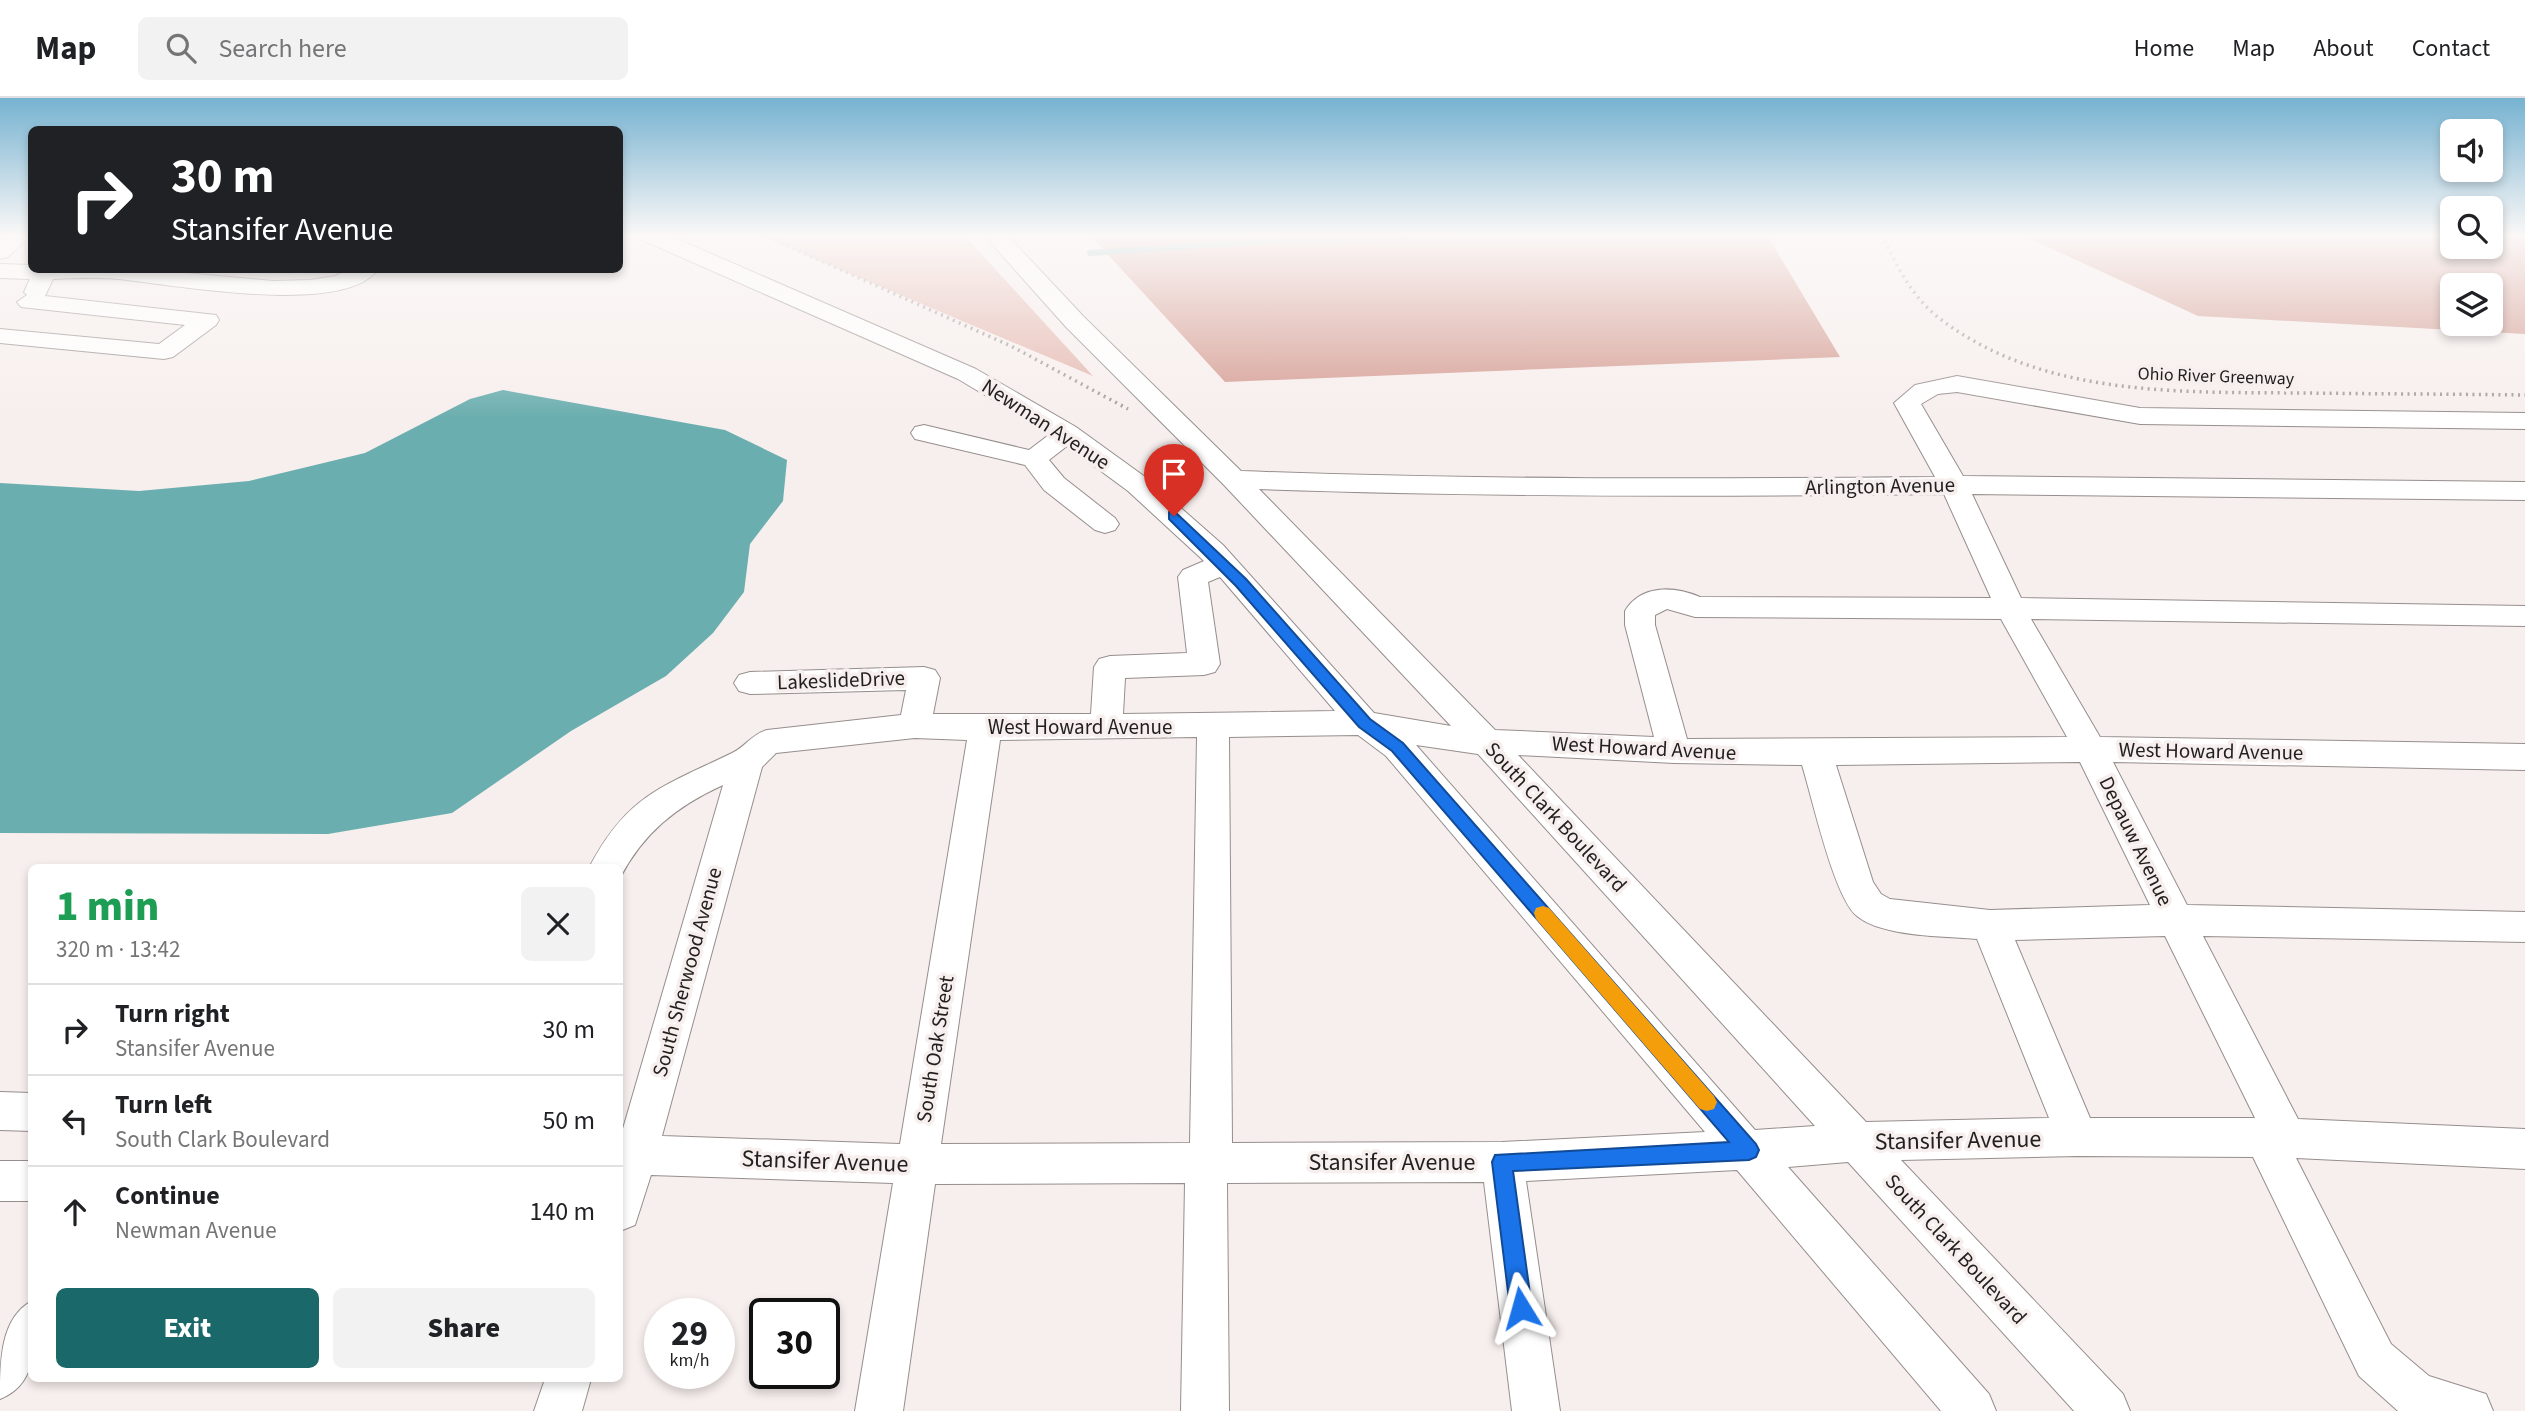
<!DOCTYPE html>
<meta charset="utf-8">
<style>
:root{--surface:#fff;--page:#f2f2f2;--text:#202124;--muted:#757577;--line:#e0e0e0;--accent:#1b686a}
body{margin:0;font-family:"Source Sans 3",sans-serif;background:var(--page);color:var(--text);height:100vh;display:flex;flex-direction:column;font-size:26px;white-space:nowrap}
*{box-sizing:border-box;margin:0}
p{font-size:23px;color:var(--muted)}
.icon{flex:none;width:38px;height:38px;fill:none;stroke:currentColor;stroke-width:2;stroke-linecap:round;stroke-linejoin:round}
.map{position:relative;flex:1;overflow:hidden}
.panel{position:absolute;left:28px;top:766px;width:595px;height:518px;display:flex;flex-direction:column;background:var(--surface);border-radius:10px;box-shadow:0 4px 10px #0003}
.panel>*{flex:none}
.guide{position:absolute;left:28px;top:28px;width:595px;height:147px;border-radius:10px;box-shadow:0 4px 10px #0003;background:#202124;color:#fff;overflow:hidden}
.buttons{position:absolute;left:2440px;top:21px;display:grid;gap:14px}
.buttons a{display:grid;place-items:center;width:63px;height:63px;border-radius:10px;background:var(--surface);box-shadow:0 4px 10px #0003;font-size:35px}
.speed{position:absolute;left:644px;top:1200px;display:flex;gap:14px;font-size:35px;font-weight:700;text-align:center}
.speed>*{display:grid;place-content:center;width:91px;height:91px;border-radius:50%;background:var(--surface);box-shadow:0 4px 10px #0003;line-height:1}
.speed small{font-size:18px;font-weight:400}
.speed .limit{border:4px solid #111;border-radius:10px;background:#fff;color:#111}
.pin{position:absolute;display:grid;place-items:center;width:60px;height:60px;color:#fff;margin:-72px -30px;border-radius:50% 50% 50% 0;rotate:-45deg;box-shadow:0 0 7px #0007}
.pin .icon{rotate:45deg}
.me{position:absolute;width:77px;margin:-38px;rotate:352deg;stroke-linejoin:round;filter:drop-shadow(0 0 5px #0008)}
.turn{display:flex;align-items:center;gap:24px;height:147px;padding:0 28px;font-size:32px}
.turn .icon{width:91px;height:91px;stroke-width:2.5}
.turn b{display:block;font-size:49px;line-height:60px}
.round{display:grid;place-items:center;flex:none;width:74px;height:74px;border-radius:10px;background:var(--page)}
.overview{display:flex;align-items:center;justify-content:space-between;height:119px;padding:0 28px}
h1{font-size:42px;font-weight:800;line-height:52px;color:#1e9e55}
.cta{display:flex;gap:14px;margin-top:auto;padding:14px 28px}
.cta a{flex:1;height:80px;border-radius:10px;background:var(--accent);color:#fff;font-size:28px;font-weight:800;line-height:80px;text-align:center}
.cta a+a{background:var(--page);color:var(--text)}
ul{padding:0;list-style:none}
li{display:flex;align-items:center;gap:21px;height:91px;padding:0 28px;border-top:2px solid var(--line)}
li div{flex:1}
li b{display:block;font-size:26px}
li em{font-style:normal}
header{display:flex;align-items:center;gap:42px;box-sizing:border-box;height:98px;padding:0 35px;background:var(--surface);border-bottom:2px solid var(--line)}
header strong{font-size:33px}
nav{display:flex;gap:38px;margin-inline-start:auto;font-size:24px}
.search{width:490px;height:63px;background:var(--page);display:flex;align-items:center;gap:18px;box-sizing:border-box;padding:0 24px;border-radius:10px;color:var(--muted);font-size:26px}
.map>svg:first-child{display:block}
</style>
<header>
<strong>Map</strong>
<div class="search"><svg class="icon" aria-label="search" viewBox="0 0 24 24"><circle cx="10" cy="10" r="6"/><path d="M15 15l6 6"/></svg>Search here</div>
<nav><a>Home</a><a>Map</a><a>About</a><a>Contact</a></nav>
</header>
<div class="map">
<svg width="2525" height="1313" viewBox="0 0 2525 1313">
<rect width="100%" height="100%" fill="#f7efed"/>
<path fill="#e5b8b0" d="M 758,137 L 964,137 L 1093,278 Z"/>
<path fill="#d59e94" fill-rule="evenodd" d="M 1090,137 L 1767,137 L 1840,259 L 1225,284 Z
M 2022,137 L 2452,137 L 2452,149 L 2490,149 L 2490,137 L 2525,137 L 2525,236 L 2198,218 ZM 2452,187 L 2490,187 L 2490,226 L 2452,226 Z"/>
<path fill="#6baeaf" d="M 503,292 L 725,332 L 787,362 L 783,403 L 750,446 L 744,494 L 713,535 L 666,578 L 571,633 L 452,715 L 328,736 L 0,735 L 0,385 L 139,393 L 249,383 L 365,355 L 470,301 Z"/>
<g fill="none" stroke-linecap="round" stroke-linejoin="round">
<path stroke="#6baeaf" stroke-width="6" d="M 1090,155 L 1278,142 L 1480,137"/>
<defs>
<path id="minor" d="M 7,137 L 31,137 L 8,159 L 0,161 L 0,142 Z
M 639,137 L 668,137 L 976,271 L 1076,329 L 1148,381 L 1223,447 L 1374,615 L 1451,628 L 1224,387 L 1066,229 L 984,137 L 1007,137 L 1084,219 L 1241,373 C 1473,382 1704,381 1935,379 L 1894,305 L 1915,287 L 1957,278 L 2140,310 L 2525,315 L 2525,331 L 2140,326 L 1957,294 L 1938,296 L 1921,306 L 1963,378 L 2525,384 L 2525,402 L 1972,396 L 2021,500 L 2525,508 L 2525,528 L 2031,521 L 2100,639 L 2525,646 L 2525,672 L 2113,664 L 2187,807 L 2525,814 L 2525,844 L 2203,838 L 2298,1021 L 2525,1031 L 2525,1071 L 2296,1060 L 2391,1246 L 2429,1278 L 2486,1296 L 2493,1313 L 2398,1313 L 2359,1278 L 2253,1059 L 2077,1058 L 1901,1062 L 2123,1296 L 2130,1313 L 2074,1313 L 1848,1064 L 1788,1069 L 1989,1296 L 1996,1313 L 1941,1313 L 1737,1072 L 1526,1083 L 1560,1313 L 1512,1313 L 1484,1084 L 1227,1085 L 1229,1313 L 1181,1313 L 1185,1085 L 935,1086 L 903,1313 L 855,1313 L 893,1085 L 651,1077 L 635,1127 L 620,1133 L 620,1041 L 723,687 C 677,708 643,735 620,780 L 620,770 L 589,770 C 627,697 662,689 732,655 C 745,649 752,636 767,632 L 901,617 L 906,592 L 750,596 L 739,593 L 734,585 L 739,577 L 750,574 L 924,569 L 935,572 L 940,580 L 933,616 L 1091,616 L 1094,569 L 1099,561 L 1110,558 L 1187,555 L 1178,479 L 1183,472 L 1204,463 L 1128,393 L 1067,348 L 1049,362 L 1064,380 L 1115,420 L 1119,426 L 1115,432 L 1105,435 L 1095,432 L 1044,392 L 1025,367 L 915,341 L 911,335 L 915,329 L 924,327 L 1029,352 L 1050,336 L 958,281 L 642,142 ZM 1259,391 C 1488,399 1715,399 1944,396 L 1991,500 L 1700,499 C 1675,488 1641,486 1625,513 L 1625,527 L 1654,639 L 1495,632 ZM 1220,479 L 1335,613 L 1123,616 L 1125,580 L 1204,577 L 1215,574 L 1220,566 L 1208,484 ZM 1667,511 L 1695,519 L 2001,521 L 2067,639 L 1687,641 L 1655,527 L 1655,517 ZM 1358,637 L 1386,658 L 1705,1034 L 1502,1044 L 1232,1045 L 1229,639 ZM 1197,639 L 1190,1045 L 941,1046 L 1000,642 ZM 915,640 L 967,642 L 900,1046 L 662,1038 L 762,669 L 776,655 ZM 1416,647 L 1478,656 L 1815,1028 L 1755,1032 ZM 1518,657 L 1674,665 L 1802,667 C 1812,699 1834,800 1857,818 C 1882,839 1944,838 1977,841 L 2049,1020 L 1866,1024 ZM 2080,664 L 2150,807 L 1990,812 L 1890,801 L 1881,796 L 1873,784 L 1836,667 ZM 2165,838 L 2255,1020 L 2090,1020 L 2015,842 Z
M 0,166 L 32,167 L 32,172 L 154,172 L 273,183 L 310,182 L 335,178 L 348,172 L 377,172 C 344,219 170,186 118,181 C 96,179 75,180 53,181 L 45,198 L 216,217 L 219,222 L 216,227 L 173,259 L 164,261 L 0,245 L 0,231 L 159,246 L 185,227 L 21,209 L 17,204 L 27,197 L 24,194 L 30,181 L 0,180 Z
M 0,994 L 32,995 L 32,1033 L 0,1032 Z
M 0,1063 L 32,1063 L 32,1103 L 0,1103 Z
M 32,1203 C 32,1241 42,1284 0,1301 C 0,1264 0,1220 32,1203 Z
M 545,1281 L 591,1281 L 582,1313 L 534,1313 Z"/>
</defs>
<use href="#minor" stroke="#968e8d" stroke-width="2"/>
<path stroke="#a39d9c" stroke-width="3.5" stroke-dasharray="2 4.5" stroke-linecap="butt" d="M 763,137 L 1011,248 L 1128,311
M 1882,137 C 1896,167 1912,199 1939,220 C 2043,300 2182,294 2307,295 C 2380,296 2452,296 2525,297"/>
<use href="#minor" fill="#fff" fill-rule="evenodd"/>
</g>
<linearGradient id="sky" x2="0" y2="1"><stop stop-color="#76b2d1"/><stop offset="0.43" stop-color="#fbf8f7"/><stop offset="1" stop-color="#fbf8f7" stop-opacity="0"/></linearGradient>
<rect width="2525" height="320" fill="url(#sky)"/>
<path fill="#1a73e8" stroke="#114b97" stroke-width="2" d="M 1174,413 L 1246,481 L 1370,621 L 1403,645 L 1756,1046 L 1759,1052 L 1756,1059 L 1749,1062 L 1513,1073 L 1532,1210 L 1529,1218 L 1521,1221 L 1513,1218 L 1510,1210 L 1492,1064 L 1495,1057 L 1729,1044 L 1392,653 L 1359,629 L 1236,488 L 1169,421 L 1169,414 Z"/>
<path fill="#f59e0b" d="M 1543,808 L 1549,810 L 1714,998 L 1717,1004 L 1714,1011 L 1707,1013 L 1700,1011 L 1536,821 L 1534,815 L 1536,810 Z"/>
<g text-anchor="middle" stroke-width="7" stroke-linejoin="round" paint-order="stroke">
<g font-size="18" fill="#221f1f" stroke="#f7efed">
<text transform="translate(2216 278) rotate(2)" y="6">Ohio River Greenway</text>
</g>
<g font-size="21" fill="#221f1f" stroke="#f7efed">
<text transform="translate(1046 326) rotate(33)" y="7">Newman Avenue</text>
<text transform="translate(1880 388) rotate(-1)" y="7">Arlington Avenue</text>
<text transform="translate(841 582) rotate(-2)" y="7">LakeslideDrive</text>
<text x="1080" y="636">West Howard Avenue</text>
<text transform="translate(1644 650) rotate(3)" y="7">West Howard Avenue</text>
<text transform="translate(2211 653) rotate(1)" y="7">West Howard Avenue</text>
<text transform="translate(1556 719) rotate(47)" y="7">South Clark Boulevard</text>
<text transform="translate(2136 743) rotate(64)" y="7">Depauw Avenue</text>
<text transform="translate(687 874) rotate(-75)" y="7">South Sherwood Avenue</text>
<text transform="translate(935 951) rotate(-81)" y="7">South Oak Street</text>
<text transform="translate(1956 1151) rotate(47)" y="7">South Clark Boulevard</text>
</g>
<g font-size="24" fill="#221f1f" stroke="#f7efed">
<text transform="translate(1958 1042) rotate(-1)" y="8">Stansifer Avenue</text>
<text transform="translate(825 1063) rotate(2)" y="8">Stansifer Avenue</text>
<text x="1392" y="1072">Stansifer Avenue</text>
</g>
</g>
</svg>
<div class="buttons">
<a><svg class="icon" aria-label="sound" viewBox="0 0 24 24"><path d="M4 9h4l5-4v14l-5-4H4zM17 9q2 3 0 6"/></svg></a>
<a><svg class="icon" aria-label="search" viewBox="0 0 24 24"><circle cx="10" cy="10" r="6"/><path d="M15 15l6 6"/></svg></a>
<a><svg class="icon" aria-label="layers" viewBox="0 0 24 24"><path d="M12 4l9 5-9 5-9-5zM3 14l9 5 9-5"/></svg></a>
</div>
<div class="speed"><div>29<small>km/h</small></div><div class="limit">30</div></div>
<div class="pin" style="left:1174px;top:418px;background:#d93025"><svg class="icon" aria-label="arrive" viewBox="0 0 24 24"><path d="M6 21V4h12l-3 4 3 4H6"/></svg></div>
<svg class="me" style="left:1521px;top:1210px" viewBox="-20 -20 40 40"><path d="M0-17L14 15 0 8-14 15z" fill="#1a73e8" stroke="#fff" stroke-width="4"/></svg>
<div class="guide">
<div class="turn"><svg class="icon" aria-label="right" viewBox="0 0 24 24"><path d="M7 20v-9h11M14 6l5 5-5 5"/></svg><div><b>30 m</b>Stansifer Avenue</div></div>
</div>
<section class="panel">
<div class="overview"><div><h1>1 min</h1><p>320 m · 13:42</p></div><a class="round"><svg class="icon" aria-label="close" viewBox="0 0 24 24"><path d="M6 6l12 12M18 6L6 18"/></svg></a></div>
<ul>
<li><svg class="icon" aria-label="right" viewBox="0 0 24 24"><path d="M7 20v-9h11M14 6l5 5-5 5"/></svg><div><b>Turn right</b><p>Stansifer Avenue</p></div><em>30 m</em></li>
<li><svg class="icon" aria-label="left" viewBox="0 0 24 24"><path d="M17 20v-9H6M10 6l-5 5 5 5"/></svg><div><b>Turn left</b><p>South Clark Boulevard</p></div><em>50 m</em></li>
<li><svg class="icon" aria-label="ahead" viewBox="0 0 24 24"><path d="M12 20V5M6 11l6-6 6 6"/></svg><div><b>Continue</b><p>Newman Avenue</p></div><em>140 m</em></li>
</ul>
<div class="cta"><a>Exit</a><a>Share</a></div>
</section>
</div>
